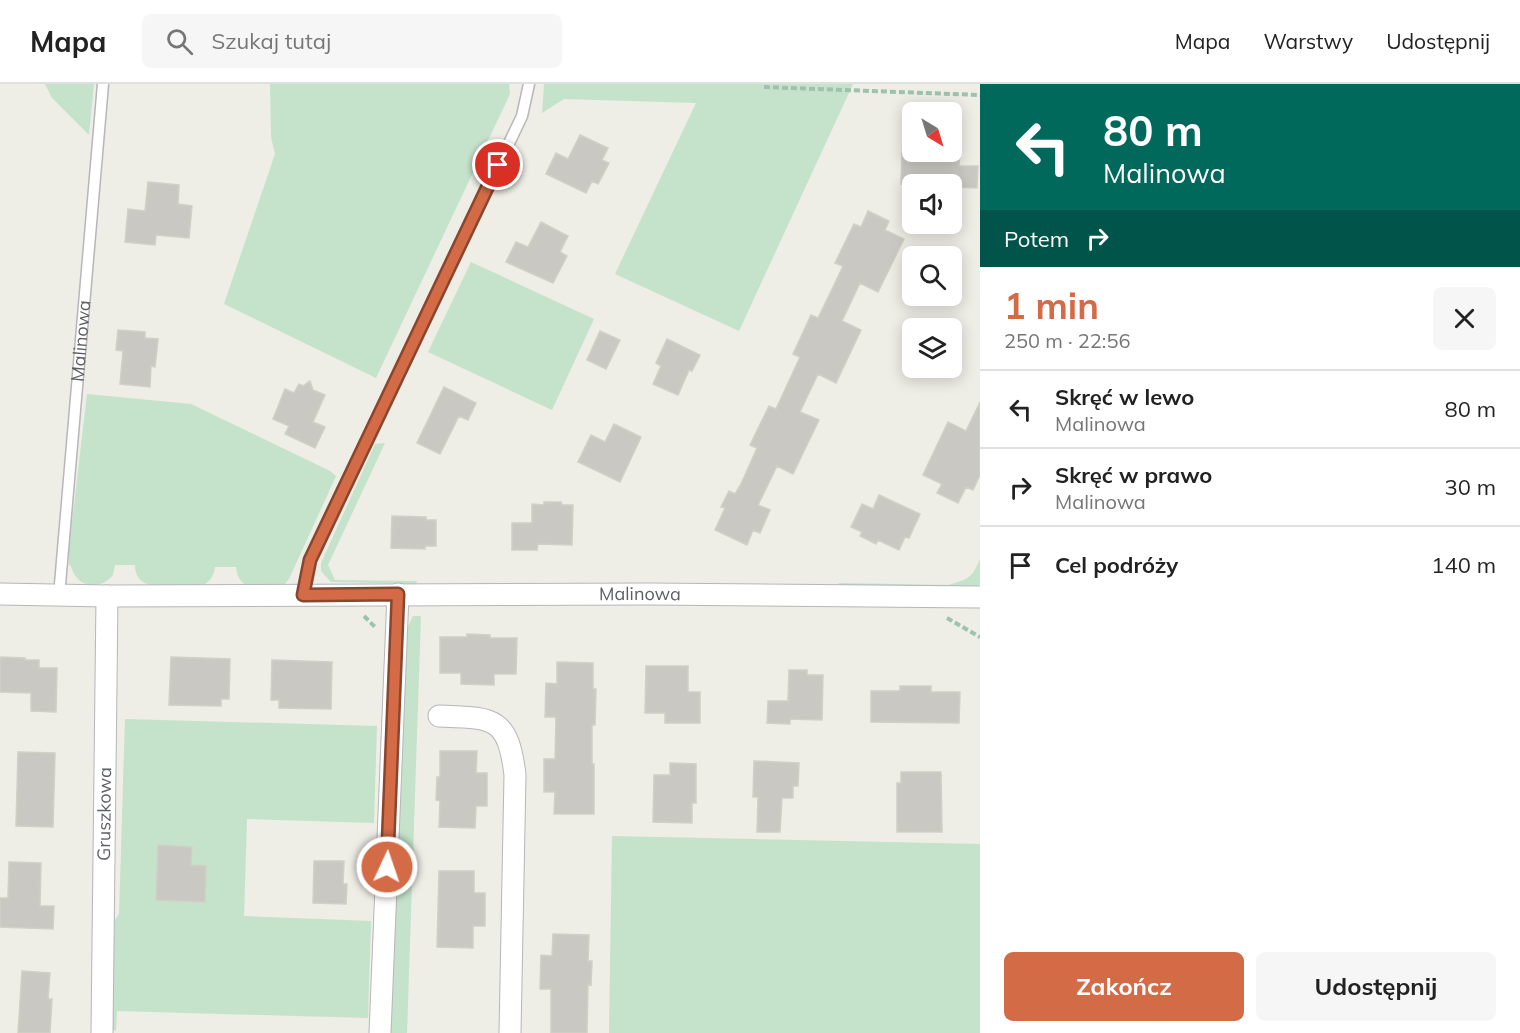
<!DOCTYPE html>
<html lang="pl">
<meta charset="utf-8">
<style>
:root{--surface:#fff;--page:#f6f6f6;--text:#222;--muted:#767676;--line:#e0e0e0;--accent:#d36b46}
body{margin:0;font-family:Mulish,sans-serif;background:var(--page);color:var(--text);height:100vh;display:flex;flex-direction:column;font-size:22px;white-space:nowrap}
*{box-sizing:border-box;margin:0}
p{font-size:20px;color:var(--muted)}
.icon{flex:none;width:33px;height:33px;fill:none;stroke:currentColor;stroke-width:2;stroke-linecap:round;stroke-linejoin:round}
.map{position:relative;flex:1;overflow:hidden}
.details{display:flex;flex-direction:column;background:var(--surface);width:540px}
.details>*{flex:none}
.banner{background:#00695c;color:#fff;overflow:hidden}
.needle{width:39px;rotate:142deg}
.buttons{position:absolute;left:902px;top:18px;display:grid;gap:12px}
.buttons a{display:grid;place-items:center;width:60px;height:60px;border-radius:9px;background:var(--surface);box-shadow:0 3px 15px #0003;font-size:30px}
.pin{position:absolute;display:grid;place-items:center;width:51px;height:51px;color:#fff;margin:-26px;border:3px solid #fff;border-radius:50%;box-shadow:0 2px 6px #0007}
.me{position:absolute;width:66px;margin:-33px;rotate:3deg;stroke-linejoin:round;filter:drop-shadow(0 0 4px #0008)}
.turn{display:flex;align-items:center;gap:21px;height:126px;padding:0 24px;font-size:27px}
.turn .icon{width:78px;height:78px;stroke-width:2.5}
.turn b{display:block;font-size:42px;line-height:51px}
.then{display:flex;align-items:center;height:57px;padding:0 24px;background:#0003;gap:12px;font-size:22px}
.round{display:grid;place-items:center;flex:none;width:63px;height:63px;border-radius:9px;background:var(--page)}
.head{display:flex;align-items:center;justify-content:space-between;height:102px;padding:0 24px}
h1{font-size:36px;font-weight:700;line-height:45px;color:var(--accent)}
.button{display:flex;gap:12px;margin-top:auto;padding:12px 24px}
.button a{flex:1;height:69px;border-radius:9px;background:var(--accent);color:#fff;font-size:24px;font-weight:700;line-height:69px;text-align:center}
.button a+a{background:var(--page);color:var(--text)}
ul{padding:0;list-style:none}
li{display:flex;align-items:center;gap:18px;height:78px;padding:0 24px;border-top:2px solid var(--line)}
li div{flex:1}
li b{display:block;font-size:22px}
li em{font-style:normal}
header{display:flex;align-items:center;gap:36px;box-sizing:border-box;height:84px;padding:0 30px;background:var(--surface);border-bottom:2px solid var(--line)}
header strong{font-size:28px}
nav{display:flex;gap:33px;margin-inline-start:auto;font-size:21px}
.search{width:420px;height:54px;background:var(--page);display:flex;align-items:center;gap:15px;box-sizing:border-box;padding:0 21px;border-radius:9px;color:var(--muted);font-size:22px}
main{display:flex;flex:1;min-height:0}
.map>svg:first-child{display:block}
</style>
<header>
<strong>Mapa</strong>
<div class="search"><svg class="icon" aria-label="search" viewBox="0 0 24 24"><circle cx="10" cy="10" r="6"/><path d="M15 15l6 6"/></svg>Szukaj tutaj</div>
<nav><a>Mapa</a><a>Warstwy</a><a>Udostępnij</a></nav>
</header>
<main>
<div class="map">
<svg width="980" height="949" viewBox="0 0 980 949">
<rect width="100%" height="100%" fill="#eeede6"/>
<path fill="#c5e2cb" d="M 45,0 L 94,0 L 89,51 L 52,14 Z
M 270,0 L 509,0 L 510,10 L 376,294 L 224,220 L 275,70 L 271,53 Z
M 544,0 L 853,0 L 739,247 L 615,190 L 696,19 L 564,15 L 542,29 Z
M 471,178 L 594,235 L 552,326 L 428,268 Z
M 87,310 L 191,320 L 330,387 L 336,392 L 289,495 L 283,502 C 262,503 239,510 236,483 L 215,483 C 214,491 211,497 203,501 C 196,504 187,503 179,503 C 162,502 135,506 135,481 L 115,481 L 113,491 C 99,508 76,503 71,482 L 69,481 L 69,464 Z
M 385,359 L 328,481 L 335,496 L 417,497 L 416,500 L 331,498 L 321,487 L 321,479 L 375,360 Z
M 980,475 L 980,500 L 973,504 L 840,501 L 838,499 L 948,501 C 969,495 972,494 980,475 Z
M 413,532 L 421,532 L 407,949 L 388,949 L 407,544 Z
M 125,635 L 377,642 L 374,739 L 247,735 L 244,832 L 371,837 L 368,934 L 117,927 L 116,947 L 107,942 L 109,845 L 119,830 Z
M 612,752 L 980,760 L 980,949 L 609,949 Z"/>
<path fill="#c9c8c2" stroke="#d1d0c5" stroke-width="1.5" d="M 580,51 L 608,64 L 602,76 L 609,79 L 598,100 L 592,97 L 586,109 L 546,90 L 556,69 L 568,75 Z
M 902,68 L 960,68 L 959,82 L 978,82 L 977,104 L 951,103 L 951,100 L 901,100 Z
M 148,98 L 179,101 L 178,120 L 192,122 L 189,154 L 156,151 L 155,161 L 125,158 L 128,125 L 145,127 Z
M 868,127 L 889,137 L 885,146 L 904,155 L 878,208 L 860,199 L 842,237 L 861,246 L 836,299 L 818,290 L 800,328 L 819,336 L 793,390 L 777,382 L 758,421 L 770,426 L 760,449 L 753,446 L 747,461 L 715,446 L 725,424 L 721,423 L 729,407 L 735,410 L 741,400 L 757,364 L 750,361 L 769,322 L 776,325 L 800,273 L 793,270 L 811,231 L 818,234 L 835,199 L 843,182 L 835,179 L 854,140 L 861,143 Z
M 541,138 L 568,152 L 560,168 L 567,172 L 553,199 L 506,178 L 516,158 L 528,163 Z
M 118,246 L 145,248 L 145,254 L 158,255 L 155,283 L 151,282 L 150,303 L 120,300 L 123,267 L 116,266 Z
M 600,247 L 620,256 L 606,285 L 587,276 Z
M 667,255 L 700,271 L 692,287 L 689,286 L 678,311 L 653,300 L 661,282 L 656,279 Z
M 310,297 L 313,306 L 325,311 L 313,338 L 325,343 L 315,364 L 285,350 L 289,342 L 273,335 L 285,305 L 294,309 L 299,300 L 303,302 Z
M 444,303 L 476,319 L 468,336 L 459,332 L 440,370 L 417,359 Z
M 980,318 L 980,391 L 973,406 L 966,403 L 958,419 L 937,409 L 942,400 L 923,391 L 948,338 L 966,347 Z
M 614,340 L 641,353 L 620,398 L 578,378 L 591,351 L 605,358 Z
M 879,411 L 920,430 L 909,454 L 905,453 L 899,466 L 878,456 L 876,460 L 860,452 L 862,448 L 851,443 L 862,420 L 873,425 Z
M 544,418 L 561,418 L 562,421 L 573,421 L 572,461 L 538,460 L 537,466 L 512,466 L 512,439 L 532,439 L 532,420 L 544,421 Z
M 392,432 L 426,433 L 426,436 L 436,436 L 436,462 L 425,462 L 425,465 L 391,464 Z
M 467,550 L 490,551 L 490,554 L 517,554 L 516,590 L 494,590 L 494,601 L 461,600 L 461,589 L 440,589 L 440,553 L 467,553 Z
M 0,573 L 25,574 L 25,576 L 39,576 L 39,584 L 57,584 L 56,628 L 31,627 L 31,609 L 0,608 Z
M 171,573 L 230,575 L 229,615 L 221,615 L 221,622 L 169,621 Z
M 272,576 L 332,578 L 331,625 L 279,624 L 279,616 L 271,616 Z
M 557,578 L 593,579 L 593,605 L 596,605 L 595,641 L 592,641 L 592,680 L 594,680 L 594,730 L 554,730 L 555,708 L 544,708 L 544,675 L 555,675 L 556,633 L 545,633 L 546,599 L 557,600 Z
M 646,582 L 688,582 L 688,608 L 700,608 L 700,639 L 665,639 L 665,629 L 645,629 Z
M 789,586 L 807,586 L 807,591 L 823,591 L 822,636 L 790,635 L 790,640 L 767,639 L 768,617 L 788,617 Z
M 900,602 L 931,602 L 931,608 L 960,608 L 959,639 L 871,638 L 871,607 L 900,607 Z
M 440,667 L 477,667 L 476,689 L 487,689 L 487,722 L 476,722 L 475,744 L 439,743 L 440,717 L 436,716 L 437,693 L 440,693 Z
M 18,668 L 55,669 L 53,743 L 16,742 Z
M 754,677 L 799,679 L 798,702 L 793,702 L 793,714 L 782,714 L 780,748 L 757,748 L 758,713 L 753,713 Z
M 670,679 L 696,680 L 696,719 L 692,719 L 692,739 L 653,738 L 654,691 L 670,691 Z
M 901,688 L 941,688 L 942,748 L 897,748 L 897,699 L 901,699 Z
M 158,761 L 192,763 L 191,781 L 206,782 L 205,818 L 156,816 Z
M 314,777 L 344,777 L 343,800 L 347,800 L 346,820 L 313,819 Z
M 9,778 L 41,779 L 40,822 L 54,822 L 53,845 L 0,843 L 0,814 L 8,814 Z
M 439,787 L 474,787 L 474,809 L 485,809 L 485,842 L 473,842 L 473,864 L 437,863 Z
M 553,850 L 589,851 L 588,877 L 592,877 L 591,901 L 588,900 L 587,949 L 551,949 L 551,905 L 540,905 L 541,871 L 552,872 Z
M 22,887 L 50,889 L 48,915 L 52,915 L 50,949 L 18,949 Z"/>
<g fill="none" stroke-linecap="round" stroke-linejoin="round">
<defs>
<g id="service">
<path d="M 303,511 L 310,476 L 522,32 L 529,0"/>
<path id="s1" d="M 59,512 L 103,0"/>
</g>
<g id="minor">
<path id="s2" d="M 0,510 L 107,512 L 649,510 L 980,513"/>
<path d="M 439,632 C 493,634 508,632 515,691 L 510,949"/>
<path id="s3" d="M 102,949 L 107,512"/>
<path d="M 380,949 L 398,510"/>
</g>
</defs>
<use href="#service" stroke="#b6b6bb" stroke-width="13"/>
<use href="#minor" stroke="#b6b6bb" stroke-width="23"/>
<path stroke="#9fc2b0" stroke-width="4" stroke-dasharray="6 3" stroke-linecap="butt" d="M 764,3 L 980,11
M 364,532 L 376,544
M 947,534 L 980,553"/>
<use href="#service" stroke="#fff" stroke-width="10"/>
<use href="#minor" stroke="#fff" stroke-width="21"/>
</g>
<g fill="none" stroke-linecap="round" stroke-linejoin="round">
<defs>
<path id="route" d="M 387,783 L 398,510 L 303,511 L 310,476 L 498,81"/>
</defs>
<use href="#route" stroke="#89462e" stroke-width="15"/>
<use href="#route" stroke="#d36b46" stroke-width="10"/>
</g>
<g text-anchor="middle" stroke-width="6" stroke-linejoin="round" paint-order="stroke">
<g font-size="18" fill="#5d5f64" stroke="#fff">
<text dy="6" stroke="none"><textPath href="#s1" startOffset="256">Malinowa</textPath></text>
<text dy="6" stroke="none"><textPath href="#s2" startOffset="640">Malinowa</textPath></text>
<text dy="6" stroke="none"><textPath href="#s3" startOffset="219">Gruszkowa</textPath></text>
</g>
</g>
</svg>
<div class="buttons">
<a><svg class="needle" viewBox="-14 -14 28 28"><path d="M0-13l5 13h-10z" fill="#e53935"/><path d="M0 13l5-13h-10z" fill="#767676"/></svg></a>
<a><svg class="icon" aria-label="sound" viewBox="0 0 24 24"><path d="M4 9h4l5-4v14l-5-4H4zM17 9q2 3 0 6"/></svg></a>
<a><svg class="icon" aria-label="search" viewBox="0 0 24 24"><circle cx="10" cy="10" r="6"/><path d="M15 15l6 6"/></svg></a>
<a><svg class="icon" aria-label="layers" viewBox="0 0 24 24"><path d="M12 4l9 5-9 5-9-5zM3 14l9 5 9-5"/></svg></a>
</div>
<div class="pin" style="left:498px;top:81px;background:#d93025"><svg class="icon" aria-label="arrive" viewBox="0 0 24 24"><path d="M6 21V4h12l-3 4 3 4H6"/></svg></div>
<svg class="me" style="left:387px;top:783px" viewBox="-20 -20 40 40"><circle r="17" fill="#d36b46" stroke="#fff" stroke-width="3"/><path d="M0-11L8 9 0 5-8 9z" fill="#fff"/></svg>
</div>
<section class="details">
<div class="banner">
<div class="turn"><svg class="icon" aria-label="left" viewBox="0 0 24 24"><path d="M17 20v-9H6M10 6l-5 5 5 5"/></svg><div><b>80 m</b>Malinowa</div></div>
<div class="then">Potem<svg class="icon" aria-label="right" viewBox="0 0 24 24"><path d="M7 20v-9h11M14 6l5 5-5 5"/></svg></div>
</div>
<div class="head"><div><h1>1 min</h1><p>250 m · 22:56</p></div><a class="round"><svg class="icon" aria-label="close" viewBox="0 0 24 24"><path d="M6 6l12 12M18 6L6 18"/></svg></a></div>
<ul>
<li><svg class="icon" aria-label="left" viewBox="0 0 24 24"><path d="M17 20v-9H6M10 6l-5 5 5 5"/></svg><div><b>Skręć w lewo</b><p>Malinowa</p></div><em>80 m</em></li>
<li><svg class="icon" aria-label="right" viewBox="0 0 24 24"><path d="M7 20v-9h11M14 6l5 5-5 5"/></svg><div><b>Skręć w prawo</b><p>Malinowa</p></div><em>30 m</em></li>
<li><svg class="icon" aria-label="arrive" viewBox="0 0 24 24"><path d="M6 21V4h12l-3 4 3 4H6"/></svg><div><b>Cel podróży</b></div><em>140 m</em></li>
</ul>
<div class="button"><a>Zakończ</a><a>Udostępnij</a></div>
</section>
</main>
